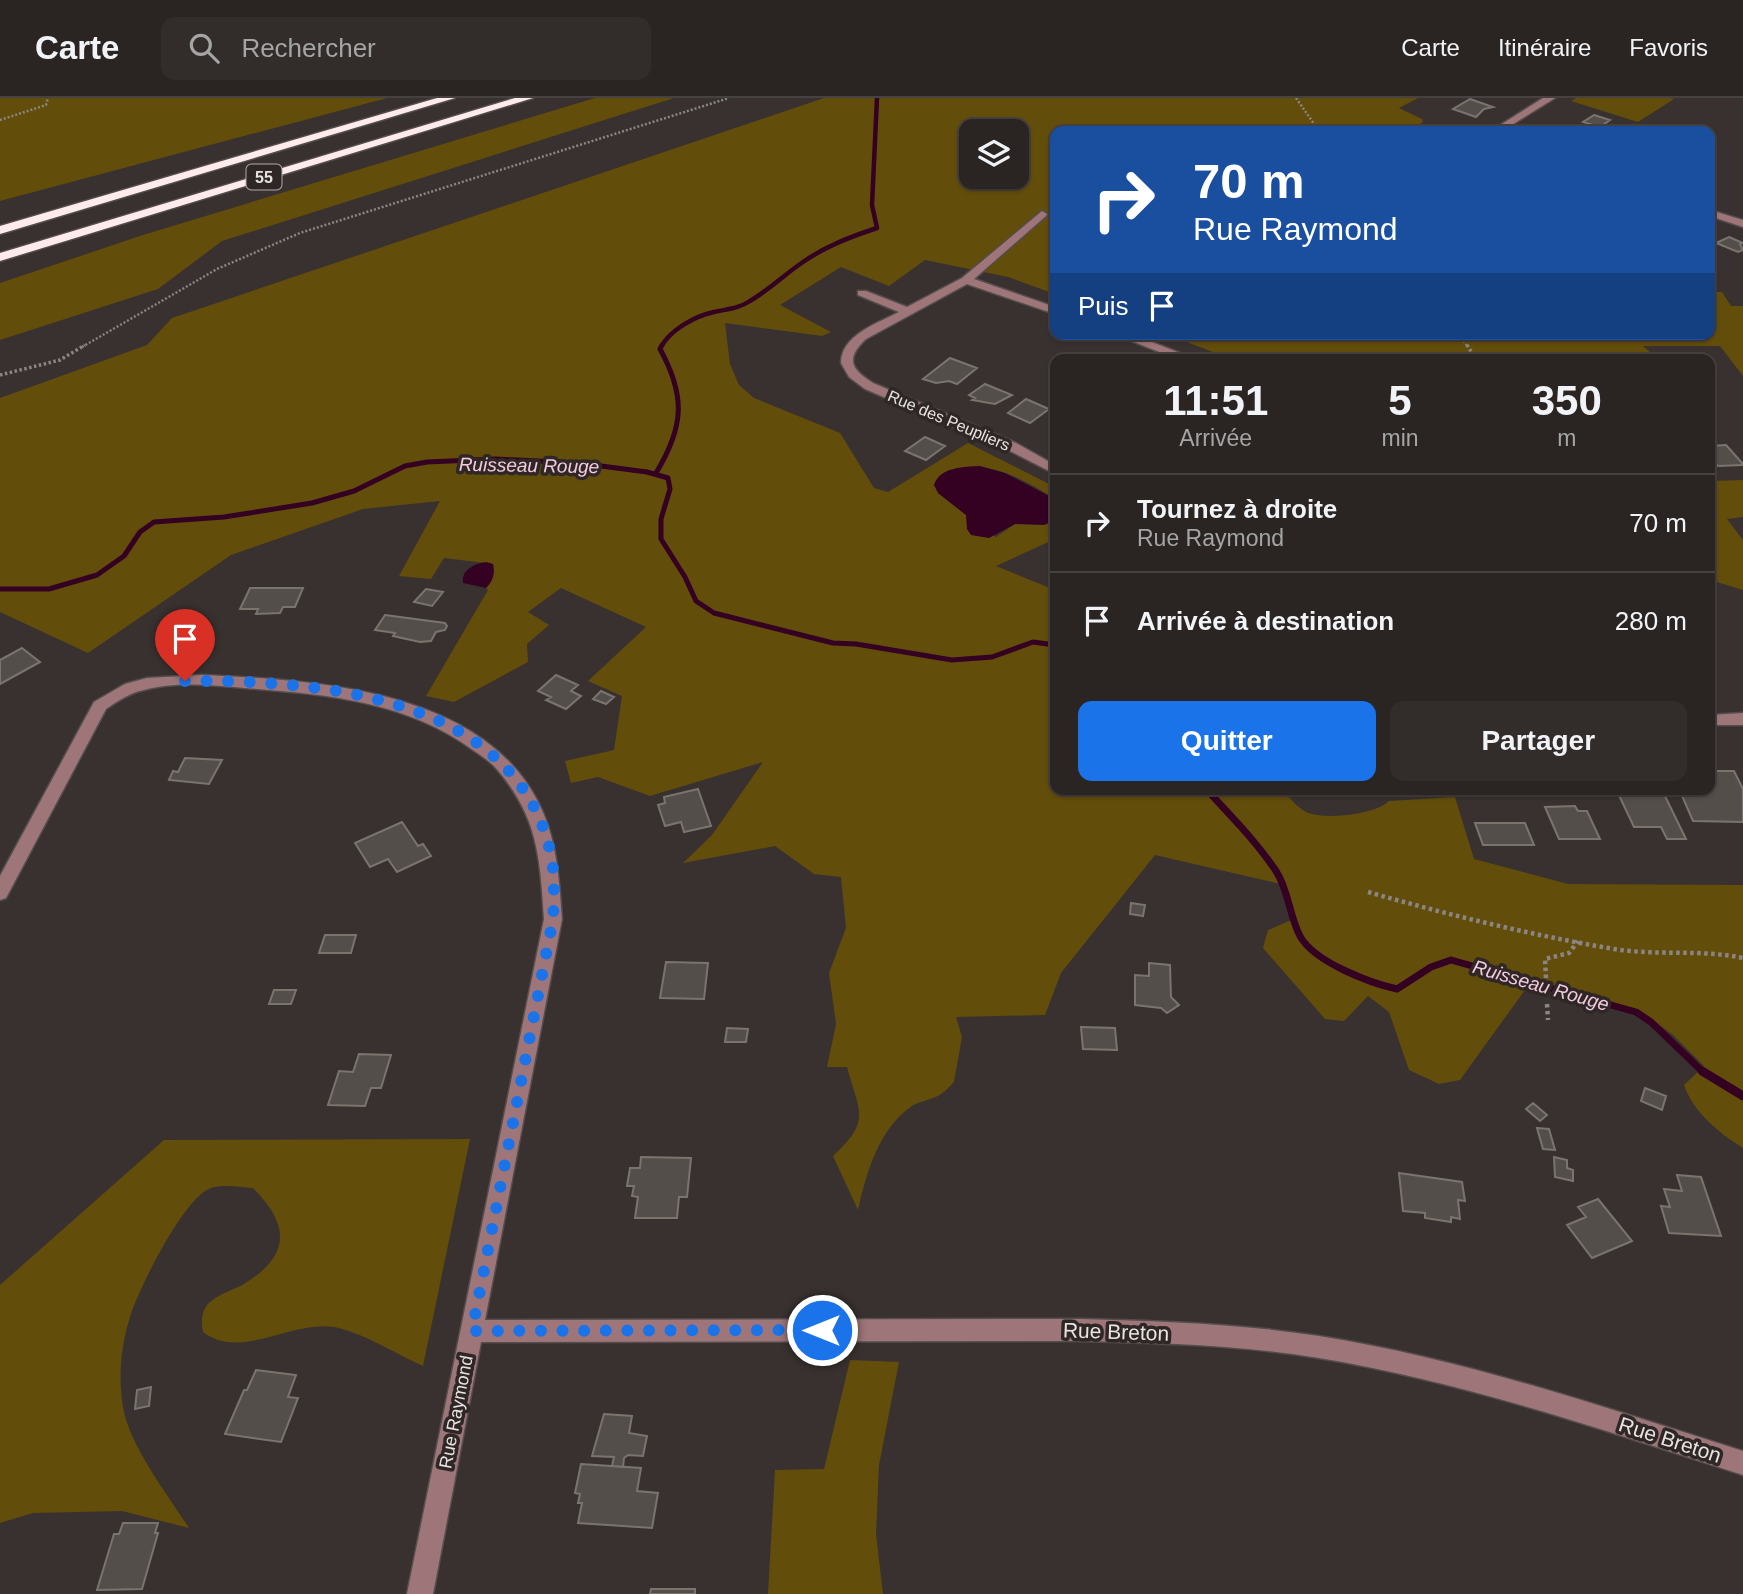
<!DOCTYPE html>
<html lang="fr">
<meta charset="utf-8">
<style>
:root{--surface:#2a2523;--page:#322d2b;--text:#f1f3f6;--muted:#a5a5a6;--line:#464241;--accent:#1a73e8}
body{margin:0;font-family:Helvetica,sans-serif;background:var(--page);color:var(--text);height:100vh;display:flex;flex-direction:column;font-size:26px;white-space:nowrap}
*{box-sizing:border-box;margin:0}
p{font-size:23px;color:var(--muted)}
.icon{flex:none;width:38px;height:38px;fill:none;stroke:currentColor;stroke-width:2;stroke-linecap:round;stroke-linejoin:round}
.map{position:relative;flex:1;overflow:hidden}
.panel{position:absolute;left:1050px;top:256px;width:665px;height:441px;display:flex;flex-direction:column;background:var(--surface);border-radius:14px;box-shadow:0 2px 5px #0004,0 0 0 2px var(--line)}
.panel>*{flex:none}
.hud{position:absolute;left:1050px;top:28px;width:665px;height:214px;border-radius:14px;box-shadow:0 2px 5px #0004,0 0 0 2px var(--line);background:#1a4fa0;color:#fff;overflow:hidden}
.tools{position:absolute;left:959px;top:21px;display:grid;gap:14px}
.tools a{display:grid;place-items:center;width:70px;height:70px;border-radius:14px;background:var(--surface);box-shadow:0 2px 5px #0004,0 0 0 2px var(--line);font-size:35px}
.pin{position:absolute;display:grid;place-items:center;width:60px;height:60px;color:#fff;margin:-72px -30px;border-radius:50% 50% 50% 0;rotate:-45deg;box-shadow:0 0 7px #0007}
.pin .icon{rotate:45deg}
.me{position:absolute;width:77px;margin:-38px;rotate:270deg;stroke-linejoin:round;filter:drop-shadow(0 0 5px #0008)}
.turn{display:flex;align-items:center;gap:24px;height:147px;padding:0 28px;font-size:32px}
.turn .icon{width:91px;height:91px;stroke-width:2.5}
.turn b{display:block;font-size:49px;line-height:60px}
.then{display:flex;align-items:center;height:66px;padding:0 28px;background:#0003;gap:14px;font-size:26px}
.eta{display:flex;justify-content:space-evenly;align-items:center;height:119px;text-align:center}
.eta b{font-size:42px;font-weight:700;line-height:49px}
.cta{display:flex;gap:14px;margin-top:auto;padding:14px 28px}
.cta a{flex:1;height:80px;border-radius:14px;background:var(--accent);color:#fff;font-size:28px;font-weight:700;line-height:80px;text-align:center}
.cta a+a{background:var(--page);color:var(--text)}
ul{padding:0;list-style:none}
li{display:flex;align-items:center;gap:21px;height:98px;padding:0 28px;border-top:2px solid var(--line)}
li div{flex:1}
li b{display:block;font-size:26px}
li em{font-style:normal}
header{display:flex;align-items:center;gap:42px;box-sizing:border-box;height:98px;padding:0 35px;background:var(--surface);border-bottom:2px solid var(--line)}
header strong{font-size:33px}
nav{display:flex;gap:38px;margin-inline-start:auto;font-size:24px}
.search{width:490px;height:63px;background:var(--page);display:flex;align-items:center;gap:18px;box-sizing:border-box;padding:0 24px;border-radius:14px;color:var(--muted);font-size:26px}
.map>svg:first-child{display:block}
</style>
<header>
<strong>Carte</strong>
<div class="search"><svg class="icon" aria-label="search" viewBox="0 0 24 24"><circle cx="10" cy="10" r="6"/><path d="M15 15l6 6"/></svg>Rechercher</div>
<nav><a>Carte</a><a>Itinéraire</a><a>Favoris</a></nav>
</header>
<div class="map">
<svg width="1743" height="1496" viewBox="0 0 1743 1496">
<rect width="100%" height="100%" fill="#38312f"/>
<path fill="#634d0b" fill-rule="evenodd" d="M 0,0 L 387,0 L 0,103 Z
M 595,0 L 674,0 L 222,143 L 158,191 L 0,242 L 0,185 L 143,137 Z
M 824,0 L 1418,0 L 1399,10 L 1422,21 L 1423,24 L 1409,33 L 1055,33 L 1055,196 L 1008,179 L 925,162 L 889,188 L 841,169 L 780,207 L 831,234 L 822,238 L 725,225 L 730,266 L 739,287 L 754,300 L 840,335 L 874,390 L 888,394 L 968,345 L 1055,389 L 1055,401 C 1021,379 977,355 938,379 L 938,395 L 966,417 L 968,423 L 996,439 L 1015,426 L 1055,423 L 1055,441 L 996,468 L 1055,492 L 1055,691 L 1282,691 C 1290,700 1300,714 1312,716 C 1331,721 1376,716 1389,703 L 1455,699 L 1474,761 L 1568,786 L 1743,787 L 1743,1050 C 1719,1035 1693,1014 1684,987 L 1704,968 L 1673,937 L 1651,921 L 1530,885 L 1460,982 L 1439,986 L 1409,972 L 1389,914 L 1368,898 L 1344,923 L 1325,921 L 1263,850 L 1268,832 L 1296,820 L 1285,787 L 1155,757 L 1061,875 L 1045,917 L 956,919 L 962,939 L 954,984 C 949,989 944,995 938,998 C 930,1002 920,1003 912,1008 C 879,1030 866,1076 858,1112 L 833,1058 C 872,1022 859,1014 847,969 L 827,969 L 836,926 L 829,875 L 846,830 L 841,779 L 814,776 L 775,748 L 683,765 L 712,737 L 763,664 L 650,698 L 598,679 L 571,685 L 565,663 L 614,652 L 622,598 L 588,583 L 646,529 L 561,490 L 528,514 L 549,527 L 527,546 L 528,564 L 454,604 L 426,598 L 488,492 L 486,490 C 493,483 495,476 493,466 L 444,460 L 431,481 L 399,478 L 440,403 L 363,411 L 231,457 L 88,555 L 0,514 L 0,300 L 147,247 L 172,220 ZM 971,33 L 1017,33 L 1017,79 L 971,79 Z
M 1576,0 L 1671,0 L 1674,1 L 1638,24 L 1571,3 Z
M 1710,194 L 1722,194 L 1731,208 L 1743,208 L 1743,278 L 1720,248 L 1643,248 L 1658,261 L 1231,261 L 1166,236 L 1710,236 Z
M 1743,382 L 1743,419 L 1727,421 L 1743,442 L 1743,492 L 1710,482 L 1710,383 Z
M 470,1041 L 423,1268 C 396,1256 367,1237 339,1230 C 293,1219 243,1264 203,1234 C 201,1224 201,1212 210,1204 C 219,1196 233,1192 244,1186 C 291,1157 290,1127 253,1090 C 241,1089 223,1086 211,1090 C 184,1099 138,1192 130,1219 C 121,1248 118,1279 123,1309 C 129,1347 168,1397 189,1430 L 122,1413 L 33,1415 L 0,1425 L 0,1187 L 164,1042 Z
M 850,1262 L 899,1264 L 879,1367 L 876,1436 L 883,1496 L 768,1496 L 775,1372 L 824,1371 Z"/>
<path fill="#340123" d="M 980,368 L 1005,375 L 1055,401 L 1055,423 L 1044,427 L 1015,426 L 989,440 L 971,437 L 967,431 L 966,417 L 938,395 L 934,387 C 940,369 963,369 980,368 Z
M 486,464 L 493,466 C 495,476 493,483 486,490 L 463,485 C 461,472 474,466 486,464 Z"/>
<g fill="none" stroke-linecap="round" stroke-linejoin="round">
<path stroke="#340123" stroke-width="4.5" d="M 661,249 C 670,232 695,218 714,214 C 727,211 738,211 750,203 C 769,192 785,176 803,164 C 826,148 850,139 877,130 L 872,107 L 877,0"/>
<path stroke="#340123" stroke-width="5" d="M 656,375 C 684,329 686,298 660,251 L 662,247
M 0,491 L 49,491 L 97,477 L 124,458 L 140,434 L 154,424 L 224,419 L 312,405 L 354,393 L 405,368 L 427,364 L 496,361 L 578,365 L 647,374 L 668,380 L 670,391 L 661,421 L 661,441 L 685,479 L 696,503 L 714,515 L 833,545 L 856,546 L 952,562 L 992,559 L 1033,544 L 1055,547"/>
<path stroke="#340123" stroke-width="7" d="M 1206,691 C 1230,717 1256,743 1276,773 C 1289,793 1289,817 1300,838 C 1314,864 1370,885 1397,891 L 1431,869 L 1451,862 L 1636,914 L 1651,924 L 1704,975"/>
<path stroke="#340123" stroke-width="9" d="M 1702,973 L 1743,998"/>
</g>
<path fill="#544e4a" stroke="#7a746f" stroke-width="2" d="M 1470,1 L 1493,9 L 1484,11 L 1476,19 L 1453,11 Z
M 1594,17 L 1610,22 L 1600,29 L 1583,24 Z
M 1729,139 L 1743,145 L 1740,146 L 1743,152 L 1738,154 L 1716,145 Z
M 950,260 L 977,270 L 957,286 L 949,283 L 936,285 L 923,281 Z
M 985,286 L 1012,297 L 995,306 L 972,302 L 975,300 L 969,297 Z
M 1026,301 L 1049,311 L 1030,325 L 1008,315 Z
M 925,339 L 945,348 L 926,362 L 905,353 Z
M 1726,347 L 1743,366 L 1743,367 L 1718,368 L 1710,358 L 1710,348 Z
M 250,490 L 303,490 L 295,509 L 283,509 L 280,515 L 256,516 L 258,511 L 240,511 Z
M 426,491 L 443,494 L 432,508 L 414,504 Z
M 385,517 L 445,525 L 447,528 L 445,532 L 436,534 L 431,543 L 420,544 L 393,538 L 395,535 L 375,532 Z
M 22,550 L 40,564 L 0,586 L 0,562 Z
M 556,577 L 578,587 L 571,593 L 581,598 L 566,611 L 546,602 L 551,599 L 538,593 Z
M 601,593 L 614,599 L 606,606 L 593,601 Z
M 185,660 L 222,662 L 209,686 L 169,682 L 173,673 L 178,674 Z
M 1710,673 L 1734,673 L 1743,691 L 1743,724 L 1693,723 L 1679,691 L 1710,691 Z
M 698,691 L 711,728 L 684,734 L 681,724 L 665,728 L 658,707 L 665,705 L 664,699 Z
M 1616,691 L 1646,691 L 1650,698 L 1665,698 L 1686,741 L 1667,741 L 1661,729 L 1634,729 Z
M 1575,708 L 1578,713 L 1587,713 L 1600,741 L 1559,741 L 1545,709 Z
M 402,724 L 418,748 L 423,746 L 431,758 L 397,774 L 388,761 L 370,769 L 355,745 Z
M 1475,725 L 1525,725 L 1534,747 L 1483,747 Z
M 1131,805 L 1145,807 L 1143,818 L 1130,816 Z
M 325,837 L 356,837 L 351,855 L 319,855 Z
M 666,864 L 708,865 L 704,901 L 660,900 Z
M 1149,865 L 1170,867 L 1171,899 L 1179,907 L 1167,915 L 1161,910 L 1135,907 L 1135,877 L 1149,878 Z
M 274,892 L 296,892 L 291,906 L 269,906 Z
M 1081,929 L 1115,930 L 1117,952 L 1083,951 Z
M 727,930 L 748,931 L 746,944 L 725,944 Z
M 359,956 L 391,957 L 381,990 L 371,990 L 365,1008 L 328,1007 L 339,973 L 353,974 Z
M 1645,990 L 1666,998 L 1662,1012 L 1641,1003 Z
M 1533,1005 L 1547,1017 L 1540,1023 L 1526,1011 Z
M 1537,1030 L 1549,1031 L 1555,1052 L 1543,1051 Z
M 641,1059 L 691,1060 L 687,1099 L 679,1099 L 677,1120 L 635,1120 L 638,1099 L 632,1098 L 634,1088 L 627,1088 L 630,1070 L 640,1070 Z
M 1554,1059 L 1567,1062 L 1567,1070 L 1573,1072 L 1573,1083 L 1555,1079 Z
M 1399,1075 L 1462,1084 L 1465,1103 L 1458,1102 L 1460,1121 L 1451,1119 L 1451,1124 L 1425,1120 L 1425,1115 L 1403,1113 Z
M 1677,1077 L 1701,1079 L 1721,1138 L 1669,1135 L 1661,1108 L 1670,1109 L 1664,1091 L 1682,1093 Z
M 1598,1101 L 1632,1143 L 1592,1160 L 1567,1127 L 1586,1119 L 1578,1109 Z
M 256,1272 L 296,1277 L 288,1299 L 298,1300 L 281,1344 L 225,1336 L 244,1292 L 247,1292 Z
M 151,1289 L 149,1308 L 135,1311 L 137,1292 Z
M 604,1316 L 632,1318 L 629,1335 L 647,1338 L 643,1358 L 628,1357 L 624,1360 L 623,1369 L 612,1368 L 614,1359 L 592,1358 Z
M 581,1366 L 641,1370 L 637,1393 L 658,1395 L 652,1430 L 578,1425 L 582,1405 L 578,1405 L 580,1396 L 575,1395 Z
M 123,1425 L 158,1425 L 155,1435 L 158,1435 L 142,1491 L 97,1492 L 114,1436 L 119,1436 Z
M 651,1491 L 695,1491 L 695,1496 L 650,1496 Z"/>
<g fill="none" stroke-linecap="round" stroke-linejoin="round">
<defs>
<path id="minor" d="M 1543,0 L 1555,0 L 1502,33 L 1491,33 Z
M 1710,112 L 1743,122 L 1743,129 L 1710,118 Z
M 1042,113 L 1047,116 L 1046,118 L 974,181 L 1055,209 L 1055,216 L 967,186 L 866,241 C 845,261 851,271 873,285 L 1016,345 L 1055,367 L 1055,376 L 1006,351 L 865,291 L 849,279 L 841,265 C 841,237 878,225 899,214 L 858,197 L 858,193 L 866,193 L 907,209 L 962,180 Z
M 1114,236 L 1132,236 L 1195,261 L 1177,261 Z
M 201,577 C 311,582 478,590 537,702 C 557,739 559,780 562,821 L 485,1222 L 1081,1221 C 1161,1223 1240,1226 1319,1238 C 1464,1261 1603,1309 1743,1353 L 1743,1377 C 1604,1332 1464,1284 1319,1260 C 1241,1247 1161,1245 1081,1243 L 481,1244 L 433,1496 L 407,1496 L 544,821 C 540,759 538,717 494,668 C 488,662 480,657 473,652 C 407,603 324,596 245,590 C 212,587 176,583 144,592 C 129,595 118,603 106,611 L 6,800 L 0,802 L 0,778 L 94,604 L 125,586 L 147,580 Z
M 1743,615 L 1743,627 L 1710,627 L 1710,617 Z"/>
<path id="highway" d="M 437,0 L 455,0 L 0,136 L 0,128 Z
M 515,0 L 533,0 L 0,163 L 0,155 Z"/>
</defs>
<use href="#minor" stroke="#544d4c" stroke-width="3"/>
<use href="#highway" stroke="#544d4c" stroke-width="3"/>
<path stroke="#8b8583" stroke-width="2.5" stroke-dasharray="2 2" stroke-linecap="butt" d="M 1296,0 L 1319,33
M 0,22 L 46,7 L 48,0
M 1459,236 L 1468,249
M 82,249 L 217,171 L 300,135 L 729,0"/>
<path stroke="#8b8583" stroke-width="3.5" stroke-dasharray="2.5 2.5" stroke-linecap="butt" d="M 1467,247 L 1476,261
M 0,277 L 60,262 L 85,247"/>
<path stroke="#8b8583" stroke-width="4.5" stroke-dasharray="3.5 3.5" stroke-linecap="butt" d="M 1368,794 C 1449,817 1531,837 1614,851 C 1657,858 1700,851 1743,860
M 1546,880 L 1545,861 L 1569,855 L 1578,843
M 1547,906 L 1548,922"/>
<use href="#minor" fill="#9e767a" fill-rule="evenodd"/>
<use href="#highway" fill="#ffeaec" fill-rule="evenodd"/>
</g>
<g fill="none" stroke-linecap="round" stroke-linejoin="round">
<path stroke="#1a73e8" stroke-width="12" stroke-dasharray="0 21.6" d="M 185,583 C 318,582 517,597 551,757 C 555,778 554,800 553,821 L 472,1233 L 822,1232"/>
</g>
<g text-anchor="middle" stroke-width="7" stroke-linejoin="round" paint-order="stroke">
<rect fill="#2e2726" stroke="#b0abaa" stroke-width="2" x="246.5" y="66.5" width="35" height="25" rx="5"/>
<g font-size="16" font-weight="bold" fill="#e8e3e2">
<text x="264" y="85">55</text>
</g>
<g font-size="16" fill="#e8e3e2" stroke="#2e2726">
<text transform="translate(949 322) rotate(23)" y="6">Rue des Peupliers</text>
</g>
<g font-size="18" fill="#e8e3e2" stroke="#2e2726">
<text transform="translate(456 1314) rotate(-79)" y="6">Rue Raymond</text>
</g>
<g font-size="19" font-style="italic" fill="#f4c9e0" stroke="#2e2726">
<text transform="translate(529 367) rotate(1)" y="7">Ruisseau Rouge</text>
<text transform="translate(1541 887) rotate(16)" y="7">Ruisseau Rouge</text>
</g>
<g font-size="21" fill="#e8e3e2" stroke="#2e2726">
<text transform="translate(1116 1234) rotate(2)" y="7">Rue Breton</text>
<text transform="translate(1670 1342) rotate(18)" y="7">Rue Breton</text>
</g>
</g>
</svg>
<div class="tools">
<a><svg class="icon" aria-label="layers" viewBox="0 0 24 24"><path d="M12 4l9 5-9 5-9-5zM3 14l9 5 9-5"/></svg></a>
</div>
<div class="pin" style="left:185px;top:583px;background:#d93025"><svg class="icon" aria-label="arrive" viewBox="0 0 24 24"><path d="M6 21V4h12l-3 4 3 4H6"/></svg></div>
<svg class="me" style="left:822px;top:1232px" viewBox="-20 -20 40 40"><circle r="17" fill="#1a73e8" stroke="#fff" stroke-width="3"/><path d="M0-11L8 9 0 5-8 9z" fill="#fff"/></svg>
<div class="hud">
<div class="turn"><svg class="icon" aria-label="right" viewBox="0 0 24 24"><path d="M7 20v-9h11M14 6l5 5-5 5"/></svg><div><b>70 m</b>Rue Raymond</div></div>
<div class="then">Puis<svg class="icon" aria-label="arrive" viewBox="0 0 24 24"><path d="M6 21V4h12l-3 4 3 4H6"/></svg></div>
</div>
<section class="panel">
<div class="eta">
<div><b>11:51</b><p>Arrivée</p></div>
<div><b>5</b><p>min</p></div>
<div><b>350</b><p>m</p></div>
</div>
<ul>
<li><svg class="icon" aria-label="right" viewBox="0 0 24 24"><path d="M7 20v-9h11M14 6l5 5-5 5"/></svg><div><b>Tournez à droite</b><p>Rue Raymond</p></div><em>70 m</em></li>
<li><svg class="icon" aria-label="arrive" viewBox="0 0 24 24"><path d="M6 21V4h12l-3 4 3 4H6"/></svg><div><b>Arrivée à destination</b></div><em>280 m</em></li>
</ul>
<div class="cta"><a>Quitter</a><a>Partager</a></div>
</section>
</div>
